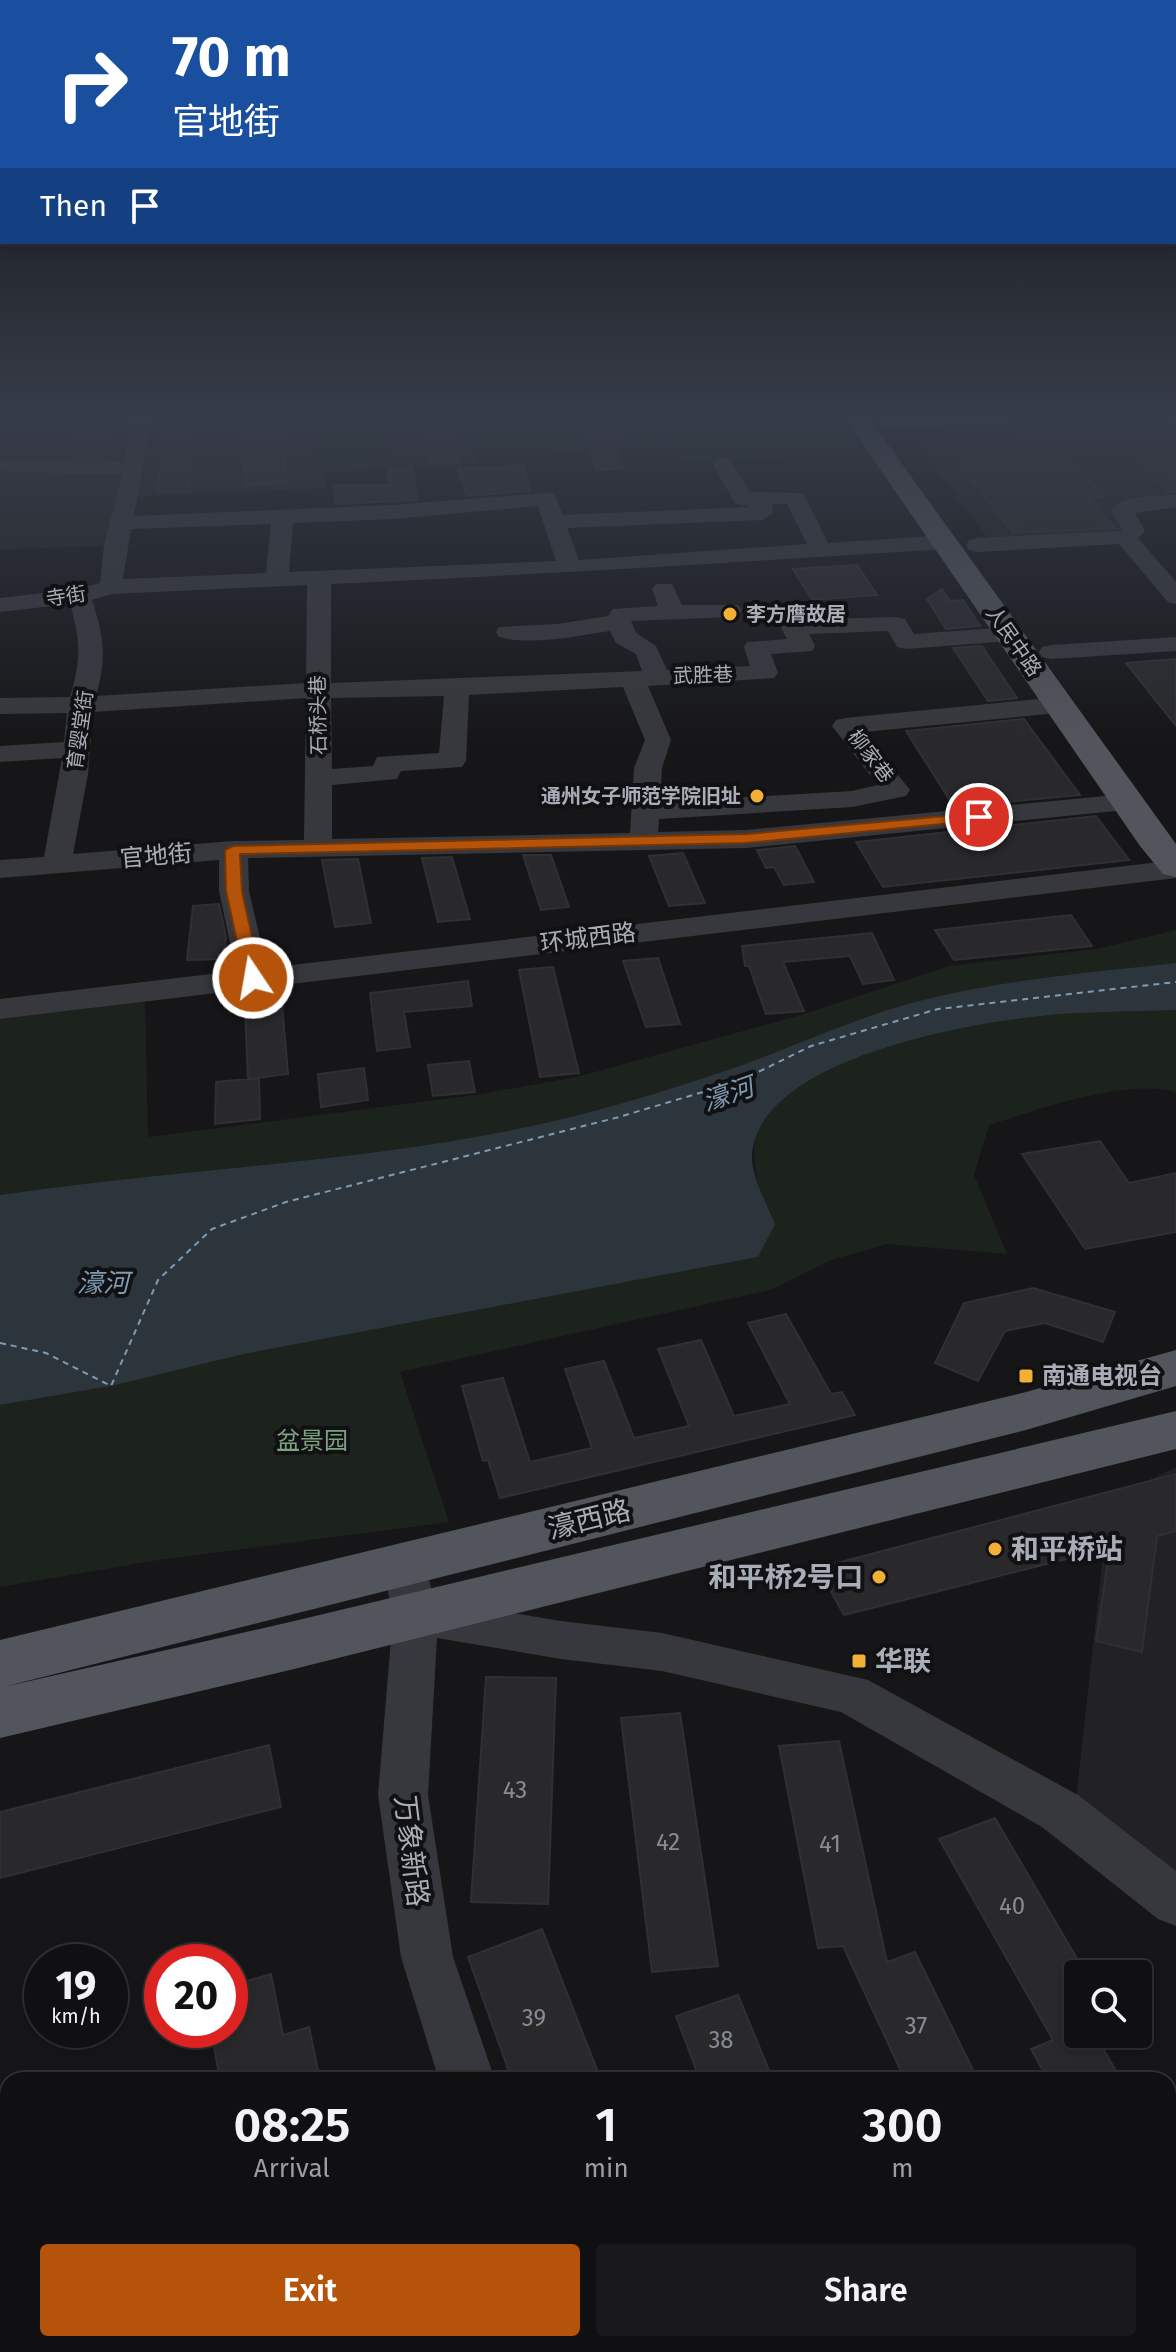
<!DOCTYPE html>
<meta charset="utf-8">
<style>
:root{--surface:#101012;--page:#19191b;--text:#f1f3f6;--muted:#9c9d9f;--line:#303032;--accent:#b45309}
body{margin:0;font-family:"Fira Sans","Noto Sans SC",sans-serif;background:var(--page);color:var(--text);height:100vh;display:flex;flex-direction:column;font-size:30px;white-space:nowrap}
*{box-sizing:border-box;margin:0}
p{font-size:26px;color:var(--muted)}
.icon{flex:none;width:44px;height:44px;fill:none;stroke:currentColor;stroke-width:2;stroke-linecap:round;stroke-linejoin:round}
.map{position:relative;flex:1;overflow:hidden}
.side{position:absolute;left:0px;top:2072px;width:1176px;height:280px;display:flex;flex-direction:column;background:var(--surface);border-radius:24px 24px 0 0;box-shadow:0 4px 12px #0003,0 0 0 2px var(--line)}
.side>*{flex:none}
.guide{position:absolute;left:0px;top:0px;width:1176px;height:244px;box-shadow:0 4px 12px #0003,0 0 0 2px var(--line);background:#1a4fa0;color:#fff;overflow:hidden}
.buttons{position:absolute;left:1064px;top:1960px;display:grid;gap:16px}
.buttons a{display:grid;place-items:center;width:88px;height:88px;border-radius:8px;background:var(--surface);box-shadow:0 4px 12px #0003,0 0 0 2px var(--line);font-size:40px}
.speed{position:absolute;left:24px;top:1944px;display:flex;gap:16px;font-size:40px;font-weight:700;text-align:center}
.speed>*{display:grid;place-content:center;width:104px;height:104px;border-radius:50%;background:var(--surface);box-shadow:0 4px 12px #0003,0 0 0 2px var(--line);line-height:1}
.speed small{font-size:20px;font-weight:400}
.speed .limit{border:12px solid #d22;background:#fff;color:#111}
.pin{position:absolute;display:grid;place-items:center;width:68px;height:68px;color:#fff;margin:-34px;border:4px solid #fff;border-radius:50%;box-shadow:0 2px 8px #0007}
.me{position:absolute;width:88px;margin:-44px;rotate:348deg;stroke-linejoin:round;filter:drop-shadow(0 0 6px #0008)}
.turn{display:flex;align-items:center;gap:28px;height:168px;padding:0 40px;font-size:36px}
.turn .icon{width:104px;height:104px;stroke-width:2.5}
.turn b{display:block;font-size:56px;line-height:68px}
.then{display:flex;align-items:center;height:76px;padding:0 40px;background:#0003;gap:16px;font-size:30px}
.eta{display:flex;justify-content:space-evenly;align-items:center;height:136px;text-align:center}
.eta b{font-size:48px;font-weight:600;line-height:56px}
.primary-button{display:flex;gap:16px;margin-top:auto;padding:16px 40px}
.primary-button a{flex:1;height:92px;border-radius:8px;background:var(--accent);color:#fff;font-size:32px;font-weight:600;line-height:92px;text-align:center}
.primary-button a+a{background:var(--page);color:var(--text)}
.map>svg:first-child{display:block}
</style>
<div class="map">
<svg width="1176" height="2352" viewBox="0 0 1176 2352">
<rect width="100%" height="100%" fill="#161618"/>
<path fill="#222225" d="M 0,414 L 465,414 L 478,464 L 324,472 L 326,488 L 129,497 L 115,545 L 0,550 Z
M 895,414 L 1176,414 L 1176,499 L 1133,503 L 1128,533 L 989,540 Z
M 1176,1467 L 1176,1875 L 1076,1799 L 1109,1500 Z"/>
<path fill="#1c231d" d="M 465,414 L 836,414 L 864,455 L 682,462 L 675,447 L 477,457 Z
M 422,415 L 423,423 L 391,424 L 392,459 L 313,462 L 314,419 Z
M 1176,930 L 1176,963 C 1091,972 1002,980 919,1001 C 852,1018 790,1049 725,1071 C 668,1090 604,1110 545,1123 C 366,1163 181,1168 0,1195 L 0,1019 L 145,1002 L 148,1137 L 475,1095 L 577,1077 L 801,1015 L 949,966 L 1097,949 Z
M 1176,1010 L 1176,1092 C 1124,1078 1040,1109 989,1125 L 974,1175 L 1007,1254 L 887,1244 L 831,1260 L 770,1290 L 400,1372 L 449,1522 L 158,1560 L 0,1587 L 0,1405 L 111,1386 L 244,1354 L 758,1257 C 758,1231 760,1204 757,1178 C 755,1160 751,1148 758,1131 C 789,1059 954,1027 1024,1018 C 1074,1011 1126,1012 1176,1010 Z"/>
<path fill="#2c353c" d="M 1176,963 L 1176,1010 C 1126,1012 1074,1011 1024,1018 C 952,1027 758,1063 752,1155 C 751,1176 767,1204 775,1224 L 758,1257 L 244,1354 L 111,1386 L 0,1405 L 0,1195 C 181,1168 366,1163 545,1123 C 604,1110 668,1090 725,1071 C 790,1049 852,1018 919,1001 C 1002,980 1091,972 1176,963 Z"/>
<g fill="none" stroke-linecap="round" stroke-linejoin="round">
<path stroke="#7f9bb3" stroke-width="2" stroke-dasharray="6 5" stroke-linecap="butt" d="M 0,1343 L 46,1353 L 111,1386 L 158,1280 L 212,1229 L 286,1202 L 619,1117 L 740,1081 L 811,1046 L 938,1009 L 1176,982"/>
</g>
<path fill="#29292c" stroke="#303034" stroke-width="2" d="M 76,414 L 112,414 L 104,459 L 67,458 Z
M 169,414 L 196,414 L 188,491 L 157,493 Z
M 1176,419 L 1176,492 L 1169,492 L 1130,452 L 1067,456 L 1104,497 L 1088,498 L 1115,528 L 1013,533 L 961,466 L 971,451 L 979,447 L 1026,443 L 1014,430 Z
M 620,423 L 631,447 L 615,448 L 623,469 L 597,470 L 579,425 Z
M 456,429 L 459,462 L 430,463 L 427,431 Z
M 283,432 L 286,483 L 245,485 L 243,434 Z
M 524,466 L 529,491 L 467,496 L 458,468 Z
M 413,469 L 417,500 L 335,504 L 334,485 L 390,485 L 388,470 Z
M 857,565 L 877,595 L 812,600 L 793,569 Z
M 942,589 L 950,601 L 963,600 L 980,626 L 946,629 L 927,599 Z
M 982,646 L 1017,698 L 988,701 L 953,648 Z
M 1176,659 L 1176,726 L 1126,663 Z
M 1024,719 L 1080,795 L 954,807 L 906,731 Z
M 1096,816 L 1129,860 L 883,887 L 856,842 Z
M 795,846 L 814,882 L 784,885 L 774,867 L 766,868 L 757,850 Z
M 683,853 L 705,903 L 669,906 L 649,856 Z
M 523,855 L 551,855 L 569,907 L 541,910 Z
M 452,857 L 470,919 L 438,922 L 422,858 Z
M 358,859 L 371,923 L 335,927 L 322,860 Z
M 219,904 L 226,937 L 224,959 L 187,960 L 193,906 Z
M 1071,915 L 1092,946 L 954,960 L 935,930 Z
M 872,933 L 894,980 L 863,984 L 850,956 L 783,962 L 804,1011 L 766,1014 L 749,966 L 745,966 L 742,946 Z
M 658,958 L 680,1024 L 646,1027 L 623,961 Z
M 553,967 L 579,1073 L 540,1077 L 519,970 Z
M 468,981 L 472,1006 L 404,1012 L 410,1047 L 377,1051 L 370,993 Z
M 282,1004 L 288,1074 L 248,1079 L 245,1008 Z
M 469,1061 L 475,1092 L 433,1096 L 428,1065 Z
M 364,1068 L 368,1100 L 321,1107 L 318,1074 Z
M 259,1078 L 260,1119 L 215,1124 L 216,1082 Z
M 1100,1141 L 1129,1183 L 1176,1173 L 1176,1232 L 1085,1249 L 1022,1154 Z
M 1033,1288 L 1115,1312 L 1103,1342 L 1045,1323 L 1005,1331 L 978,1381 L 935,1363 L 964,1303 Z
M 786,1314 L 831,1394 L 842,1392 L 855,1415 L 500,1498 L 488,1460 L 483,1461 L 462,1386 L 503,1378 L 530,1462 L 592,1448 L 565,1369 L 604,1361 L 634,1438 L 689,1426 L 658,1349 L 701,1340 L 734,1416 L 790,1404 L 748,1323 Z
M 1176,1474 L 1176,1531 L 1157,1536 L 1142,1652 L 1096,1641 L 1110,1548 L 844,1615 L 818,1568 Z
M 486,1677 L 556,1678 L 548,1904 L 471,1902 Z
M 680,1713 L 718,1966 L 652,1972 L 621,1718 Z
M 839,1741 L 887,1962 L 915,1952 L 978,2080 L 905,2080 L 843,1946 L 818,1948 L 779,1746 Z
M 269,1745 L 281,1807 L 0,1878 L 0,1812 Z
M 995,1818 L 1086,1974 L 1078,1974 L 1078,2034 L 1095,2034 L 1121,2080 L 1048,2080 L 1031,2049 L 1053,2040 L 939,1839 Z
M 542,1929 L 601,2080 L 512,2080 L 468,1957 Z
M 271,1974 L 283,2035 L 309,2027 L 320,2080 L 220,2080 L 211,2030 L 230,2030 L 230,1986 Z
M 738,1995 L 773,2080 L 700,2080 L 676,2016 Z"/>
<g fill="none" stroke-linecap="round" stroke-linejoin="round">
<path fill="#37383d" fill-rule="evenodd" d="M 132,414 L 152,414 L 134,516 L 393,505 L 546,493 L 554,494 L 563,515 L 751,507 L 735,503 L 712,463 L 722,457 L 729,459 L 750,492 L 803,493 L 828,543 L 946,535 L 957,542 L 946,549 C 741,562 536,575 331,584 L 331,683 L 642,671 L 636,654 L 616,643 L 610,631 C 575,636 534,646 499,637 L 496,632 L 499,627 L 557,624 L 608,616 L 613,609 L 658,606 L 652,589 L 656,584 L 672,584 L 682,605 L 738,605 L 742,610 L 738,615 L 730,617 L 631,621 L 636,633 L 656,646 L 667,670 L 750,666 L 744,647 L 747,642 L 787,639 L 781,627 L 784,622 L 793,620 L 896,617 L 905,619 L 914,634 L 1010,627 L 1019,629 L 1022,634 L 1019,639 L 1010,641 L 906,649 L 897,647 L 888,631 L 809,634 L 815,646 L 812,651 L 771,654 L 778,673 L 774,678 L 648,686 L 671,740 L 662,768 L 660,802 L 852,791 L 878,785 L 832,726 L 836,720 L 845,718 L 1058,697 L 1067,699 L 1071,705 L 1067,711 L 1058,713 L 864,732 L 910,790 L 906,796 L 852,807 L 659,819 L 658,832 L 746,830 L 1126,794 L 1136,796 L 1140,802 L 1136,808 L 1126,810 L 746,848 L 248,858 L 249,891 L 267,968 L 1176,860 L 1176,878 L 0,1019 L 0,999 L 236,971 L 219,891 L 219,860 L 0,878 L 0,860 L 44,857 L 62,758 L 0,762 L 0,746 L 64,742 L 67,713 L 0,714 L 0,698 L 70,697 C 81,660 81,641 70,604 L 0,612 L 0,598 L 77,589 L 100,583 L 104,545 L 122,475 L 0,471 L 0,459 L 124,462 ZM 772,504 L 787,504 L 807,544 L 579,560 L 567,528 L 762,520 L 773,513 ZM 538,506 L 556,561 L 289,572 L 293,523 L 393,519 ZM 271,524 L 266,573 L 123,579 L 131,529 ZM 307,585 L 306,683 L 96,696 C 107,657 104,638 92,600 L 112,594 ZM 623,687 L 645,740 L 634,768 L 630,833 L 332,839 L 332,785 L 397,779 L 401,771 L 462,767 L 466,761 L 469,695 ZM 444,696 L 439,753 L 377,757 L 373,766 L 332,769 L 331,698 ZM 306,698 L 304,840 L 233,841 L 73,854 L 88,774 L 93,712 Z
M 1176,495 L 1176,507 L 1135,513 L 1145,531 L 1138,538 L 1176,582 L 1176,604 L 1168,602 L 1119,544 L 977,552 L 969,550 L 966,545 L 969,540 L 977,538 L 1120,531 L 1122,529 L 1111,510 C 1125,494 1156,496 1176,495 Z
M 1176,637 L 1176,651 L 1051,659 L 1042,657 L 1039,652 L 1042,647 L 1051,645 Z
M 404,1546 L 420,1551 L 435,1600 L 561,1621 L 662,1633 L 868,1680 L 1078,1795 L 1176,1871 L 1176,1926 L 1158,1919 L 1042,1827 L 841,1712 L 662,1671 L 561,1659 L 437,1638 L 428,1795 L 453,1957 L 495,2080 L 439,2080 L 401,1957 L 378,1795 L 393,1615 L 382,1564 L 388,1551 Z
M 522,2344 L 582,2344 L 585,2352 L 523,2352 Z"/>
<path fill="#53555c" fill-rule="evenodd" d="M 842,414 L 866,414 L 1176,844 L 1176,877 L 1163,874 L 1140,846 Z
M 902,414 L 1017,414 L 1014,419 L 1005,421 L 891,429 L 882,427 L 879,422 L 882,417 Z
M 1176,1350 L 1176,1386 L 1026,1430 L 3,1687 L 290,1622 L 1176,1411 L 1176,1449 L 290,1670 L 0,1738 L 0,1640 L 1026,1392 Z"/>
</g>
<linearGradient id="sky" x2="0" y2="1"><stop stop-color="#0c0c0d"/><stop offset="0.56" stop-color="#363c48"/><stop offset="1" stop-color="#363c48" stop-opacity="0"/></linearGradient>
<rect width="1176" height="743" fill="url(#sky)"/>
<path fill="#b45309" stroke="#753606" stroke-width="2" d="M 979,813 L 986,817 L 984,820 L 746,843 L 240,854 L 242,891 L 261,978 L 253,983 L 245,978 L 226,891 L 225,850 L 233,846 L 746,834 Z"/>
<g fill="#f2b134" stroke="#111113" stroke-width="3">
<circle cx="730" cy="614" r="8"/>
<circle cx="757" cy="796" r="8"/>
<rect x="1018" y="1368" width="16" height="16" rx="4"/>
<circle cx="995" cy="1549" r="8"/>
<circle cx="879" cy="1577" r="8"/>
<rect x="851" y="1653" width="16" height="16" rx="4"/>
</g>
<g text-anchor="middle" stroke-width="8" stroke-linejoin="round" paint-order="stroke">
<g font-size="20" fill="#a8adb8" stroke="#111113">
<text transform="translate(66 596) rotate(-9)" y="7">寺街</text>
<text transform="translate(1014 641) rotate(55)" y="7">人民中路</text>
<text transform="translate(703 675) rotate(-2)" y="7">武胜巷</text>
<text transform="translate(318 715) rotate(-91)" y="7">石桥头巷</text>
<text transform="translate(80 730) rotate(-82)" y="7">育婴堂街</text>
<text transform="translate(871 756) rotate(53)" y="7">柳家巷</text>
</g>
<g font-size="20" font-weight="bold" fill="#a8adb8" stroke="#111113" text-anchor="start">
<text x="746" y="621">李方膺故居</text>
<text x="741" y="803" text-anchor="end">通州女子师范学院旧址</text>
</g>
<g font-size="24" fill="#a8adb8" stroke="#111113">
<text transform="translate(156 856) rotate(-5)" y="8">官地街</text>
<text transform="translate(588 938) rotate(-7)" y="8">环城西路</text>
</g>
<g font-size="24" font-weight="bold" fill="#a8adb8" stroke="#111113" text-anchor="start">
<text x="1042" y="1384">南通电视台</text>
</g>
<g font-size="24" fill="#7fa381" stroke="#111113">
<text x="312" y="1449">盆景园</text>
</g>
<g font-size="24" fill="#888b94">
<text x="515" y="1798">43</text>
<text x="668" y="1850">42</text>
<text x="830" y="1852">41</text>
<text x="1012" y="1914">40</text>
<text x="534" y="2026">39</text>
<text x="916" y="2034">37</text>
<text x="721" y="2048">38</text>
</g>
<g font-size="26" font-style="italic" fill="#7f9bb3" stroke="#111113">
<text transform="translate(728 1094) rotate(-19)" y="9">濠河</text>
<text x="103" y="1292">濠河</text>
</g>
<g font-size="28" fill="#a8adb8" stroke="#111113">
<text transform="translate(589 1519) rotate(-14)" y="10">濠西路</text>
<text transform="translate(412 1851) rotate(83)" y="10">万象新路</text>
</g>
<g font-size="28" font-weight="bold" fill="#a8adb8" stroke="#111113" text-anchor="start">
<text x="1011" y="1559">和平桥站</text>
<text x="863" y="1587" text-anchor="end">和平桥2号口</text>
<text x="875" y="1671">华联</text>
</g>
</g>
</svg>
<div class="buttons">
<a><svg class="icon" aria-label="search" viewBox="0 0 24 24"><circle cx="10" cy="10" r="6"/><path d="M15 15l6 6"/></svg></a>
</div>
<div class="speed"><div>19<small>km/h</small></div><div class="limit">20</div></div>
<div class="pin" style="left:979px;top:817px;background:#d93025"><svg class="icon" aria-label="arrive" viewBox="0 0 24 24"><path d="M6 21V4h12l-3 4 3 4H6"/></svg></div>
<svg class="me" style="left:253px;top:978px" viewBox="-20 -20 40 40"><circle r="17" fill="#b45309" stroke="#fff" stroke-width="3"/><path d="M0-11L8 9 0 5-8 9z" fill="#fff"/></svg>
<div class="guide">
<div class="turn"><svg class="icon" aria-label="right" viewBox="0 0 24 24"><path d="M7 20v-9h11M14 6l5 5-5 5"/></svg><div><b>70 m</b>官地街</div></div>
<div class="then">Then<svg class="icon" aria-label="arrive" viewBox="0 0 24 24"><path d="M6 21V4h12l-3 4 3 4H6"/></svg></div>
</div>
<section class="side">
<div class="eta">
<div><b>08:25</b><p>Arrival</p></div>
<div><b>1</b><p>min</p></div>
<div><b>300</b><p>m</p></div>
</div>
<div class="primary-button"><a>Exit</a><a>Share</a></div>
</section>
</div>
